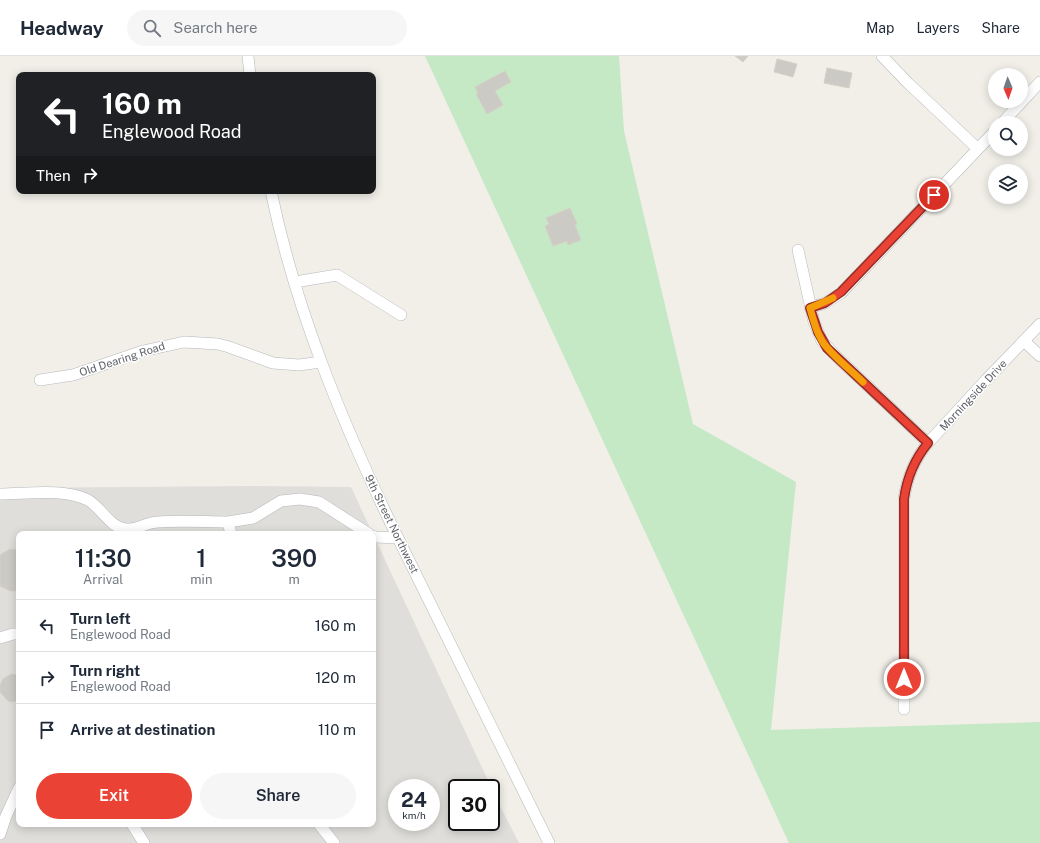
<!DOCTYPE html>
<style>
:root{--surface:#fff;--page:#f6f6f7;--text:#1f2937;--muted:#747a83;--line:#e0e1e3;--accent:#ea4335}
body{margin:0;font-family:"Public Sans",sans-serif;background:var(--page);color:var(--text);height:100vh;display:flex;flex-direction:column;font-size:15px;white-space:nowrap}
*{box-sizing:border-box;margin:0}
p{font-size:13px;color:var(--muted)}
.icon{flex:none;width:22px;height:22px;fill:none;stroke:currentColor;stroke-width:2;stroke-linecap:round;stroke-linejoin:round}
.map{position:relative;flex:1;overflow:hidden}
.panel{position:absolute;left:16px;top:475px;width:360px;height:296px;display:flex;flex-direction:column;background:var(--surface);border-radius:8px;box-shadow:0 2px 10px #0003}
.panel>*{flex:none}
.banner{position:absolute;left:16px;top:16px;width:360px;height:122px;border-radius:8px;box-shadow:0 2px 10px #0003;background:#202124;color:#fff;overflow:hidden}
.needle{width:26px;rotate:178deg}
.buttons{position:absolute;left:988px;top:12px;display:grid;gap:8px}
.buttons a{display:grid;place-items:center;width:40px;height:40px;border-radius:50%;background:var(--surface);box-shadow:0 2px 10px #0003;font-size:20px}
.speed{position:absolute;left:388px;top:723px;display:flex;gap:8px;font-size:20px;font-weight:700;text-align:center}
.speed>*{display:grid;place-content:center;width:52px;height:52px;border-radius:50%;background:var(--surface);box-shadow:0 2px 10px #0003;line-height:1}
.speed small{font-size:10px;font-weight:400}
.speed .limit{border:2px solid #111;border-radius:6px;background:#fff;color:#111}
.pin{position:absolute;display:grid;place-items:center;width:34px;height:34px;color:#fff;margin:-17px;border:2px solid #fff;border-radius:50%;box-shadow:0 1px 4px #0007}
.me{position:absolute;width:44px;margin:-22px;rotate:0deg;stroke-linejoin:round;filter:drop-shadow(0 0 3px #0008)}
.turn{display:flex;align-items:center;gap:14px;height:84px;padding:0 20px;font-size:18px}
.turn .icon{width:52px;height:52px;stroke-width:2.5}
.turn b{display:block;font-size:28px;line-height:34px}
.then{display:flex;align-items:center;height:38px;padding:0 20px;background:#0003;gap:8px;font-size:15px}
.eta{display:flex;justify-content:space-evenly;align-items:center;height:68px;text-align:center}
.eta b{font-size:24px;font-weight:600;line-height:28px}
.cta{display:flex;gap:8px;margin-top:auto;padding:8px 20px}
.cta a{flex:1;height:46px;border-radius:24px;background:var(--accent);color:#fff;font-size:16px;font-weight:600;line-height:46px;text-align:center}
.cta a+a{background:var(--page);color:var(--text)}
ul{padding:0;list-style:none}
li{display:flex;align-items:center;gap:12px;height:52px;padding:0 20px;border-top:1px solid var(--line)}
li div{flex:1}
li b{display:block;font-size:15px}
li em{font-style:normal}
header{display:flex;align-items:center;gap:24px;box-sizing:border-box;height:56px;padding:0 20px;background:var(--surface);border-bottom:1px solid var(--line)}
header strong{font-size:19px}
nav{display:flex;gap:22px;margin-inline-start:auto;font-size:14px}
.search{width:280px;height:36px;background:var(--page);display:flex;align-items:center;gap:10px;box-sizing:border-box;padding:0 14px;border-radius:22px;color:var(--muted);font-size:15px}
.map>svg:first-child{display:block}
</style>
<header>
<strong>Headway</strong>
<div class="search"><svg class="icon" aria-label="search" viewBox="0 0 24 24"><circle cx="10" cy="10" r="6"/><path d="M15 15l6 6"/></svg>Search here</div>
<nav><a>Map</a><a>Layers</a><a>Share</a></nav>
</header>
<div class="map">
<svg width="1040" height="787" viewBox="0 0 1040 787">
<rect width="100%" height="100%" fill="#f1efe8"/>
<path fill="#e0deda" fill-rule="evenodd" d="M 252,430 L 351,431 L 500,750 L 519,787 L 0,787 L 0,432 ZM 19,478 L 373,478 L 373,768 L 19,768 ZM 397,732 L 431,732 L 431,766 L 397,766 ZM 457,732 L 491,732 L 491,766 L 457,766 Z"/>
<path fill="#c5e8c5" d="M 425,0 L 619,0 L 624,75 L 693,368 L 796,426 L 771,674 L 1040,666 L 1040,787 L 789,787 Z"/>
<path fill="#cccac5" stroke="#d6d1c6" d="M 735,0 L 748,0 L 743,6 Z
M 777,3 L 797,8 L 793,21 L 774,16 Z
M 827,12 L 852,17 L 849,32 L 824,27 Z
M 505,15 L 511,26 L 495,35 L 503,49 L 487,58 L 476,38 L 478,37 L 475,31 Z
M 570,152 L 577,168 L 575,169 L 581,184 L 568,189 L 567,185 L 553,190 L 545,170 L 549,168 L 546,162 Z
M 10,493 L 19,494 L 19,535 L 10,535 L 0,530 L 0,499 Z
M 11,618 L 19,619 L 18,645 L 10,646 L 6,643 L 0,636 L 0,629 L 3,623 Z"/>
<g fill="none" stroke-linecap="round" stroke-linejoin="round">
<defs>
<path id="minor" d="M 248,0 L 250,19
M 882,0 L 908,27 L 978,93
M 1002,67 L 1040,26
M 271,135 C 295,252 341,363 392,470 L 549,787
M 798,194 L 814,266 L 822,285 L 837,301 L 928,387
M 295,226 L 337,219 L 401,259
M 810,252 L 825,247 L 841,237 L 995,75
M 1024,285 L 1040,300
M 40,324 L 73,319 L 143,295 L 184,286 L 218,288 L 229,291 L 273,307 L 299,309 L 321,306
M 0,438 C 27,438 63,432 88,444 C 101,451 110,472 126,473 C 137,474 147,466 158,466 C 181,464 205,466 228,466 L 231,478
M 228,466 L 253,462 L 281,445 L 300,443 L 319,446 L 369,478
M 373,480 L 375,481 L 398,482
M 0,582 L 13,578 L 19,578
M 904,653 L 904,443 C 907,421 914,404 928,387 L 986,324 L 1040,268
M 132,768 L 144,787
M 319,768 L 334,787
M 0,778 L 6,760 L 19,732"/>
</defs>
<use href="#minor" stroke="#b5b8bc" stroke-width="12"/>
<use href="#minor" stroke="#fff" stroke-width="11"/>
</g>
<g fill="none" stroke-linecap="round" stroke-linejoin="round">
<defs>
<path id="route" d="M 904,623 L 904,443 C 907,421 914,404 928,387 L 827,292 L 818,276 L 810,252 L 825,247 L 841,236 L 934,139"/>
</defs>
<use href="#route" stroke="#982c22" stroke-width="10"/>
<use href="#route" stroke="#ea4335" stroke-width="7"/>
<path stroke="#f59e0b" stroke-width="7" d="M 833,242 L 810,252 C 813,264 816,275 822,285 C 832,300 850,313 863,326"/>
</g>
<g text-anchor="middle" stroke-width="3" stroke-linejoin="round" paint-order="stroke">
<g font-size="11" fill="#5f6368" stroke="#fff">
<text transform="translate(122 303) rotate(-18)" y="4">Old Dearing Road</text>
<text transform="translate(973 339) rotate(-47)" y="4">Morningside Drive</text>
<text transform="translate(392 468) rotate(64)" y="4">9th Street Northwest</text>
</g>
</g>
</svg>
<div class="buttons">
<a><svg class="needle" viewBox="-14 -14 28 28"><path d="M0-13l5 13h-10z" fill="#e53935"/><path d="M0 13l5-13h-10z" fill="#747a83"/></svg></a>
<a><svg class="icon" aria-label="search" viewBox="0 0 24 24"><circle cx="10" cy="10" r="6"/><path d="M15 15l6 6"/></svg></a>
<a><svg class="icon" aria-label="layers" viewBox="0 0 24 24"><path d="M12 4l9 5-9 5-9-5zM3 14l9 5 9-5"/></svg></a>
</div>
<div class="speed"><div>24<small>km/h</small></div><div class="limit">30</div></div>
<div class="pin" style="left:934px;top:139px;background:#d93025"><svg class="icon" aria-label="arrive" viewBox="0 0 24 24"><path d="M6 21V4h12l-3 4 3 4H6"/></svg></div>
<svg class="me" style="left:904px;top:623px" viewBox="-20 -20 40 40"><circle r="17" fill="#ea4335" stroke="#fff" stroke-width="3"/><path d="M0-11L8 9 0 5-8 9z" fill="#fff"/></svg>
<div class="banner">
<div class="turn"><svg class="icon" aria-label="left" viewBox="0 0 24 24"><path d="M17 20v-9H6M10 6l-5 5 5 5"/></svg><div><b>160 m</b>Englewood Road</div></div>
<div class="then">Then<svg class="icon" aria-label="right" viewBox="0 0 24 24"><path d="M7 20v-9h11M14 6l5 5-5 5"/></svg></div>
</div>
<section class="panel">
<div class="eta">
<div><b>11:30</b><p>Arrival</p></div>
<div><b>1</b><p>min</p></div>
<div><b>390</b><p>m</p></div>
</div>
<ul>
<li><svg class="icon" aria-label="left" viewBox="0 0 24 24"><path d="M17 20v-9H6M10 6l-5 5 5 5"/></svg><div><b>Turn left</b><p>Englewood Road</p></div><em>160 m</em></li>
<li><svg class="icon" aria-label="right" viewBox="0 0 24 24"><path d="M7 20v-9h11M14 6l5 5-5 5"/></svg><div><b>Turn right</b><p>Englewood Road</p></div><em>120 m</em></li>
<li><svg class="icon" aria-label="arrive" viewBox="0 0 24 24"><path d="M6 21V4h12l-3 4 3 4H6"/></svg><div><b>Arrive at destination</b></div><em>110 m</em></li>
</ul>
<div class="cta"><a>Exit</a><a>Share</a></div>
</section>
</div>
